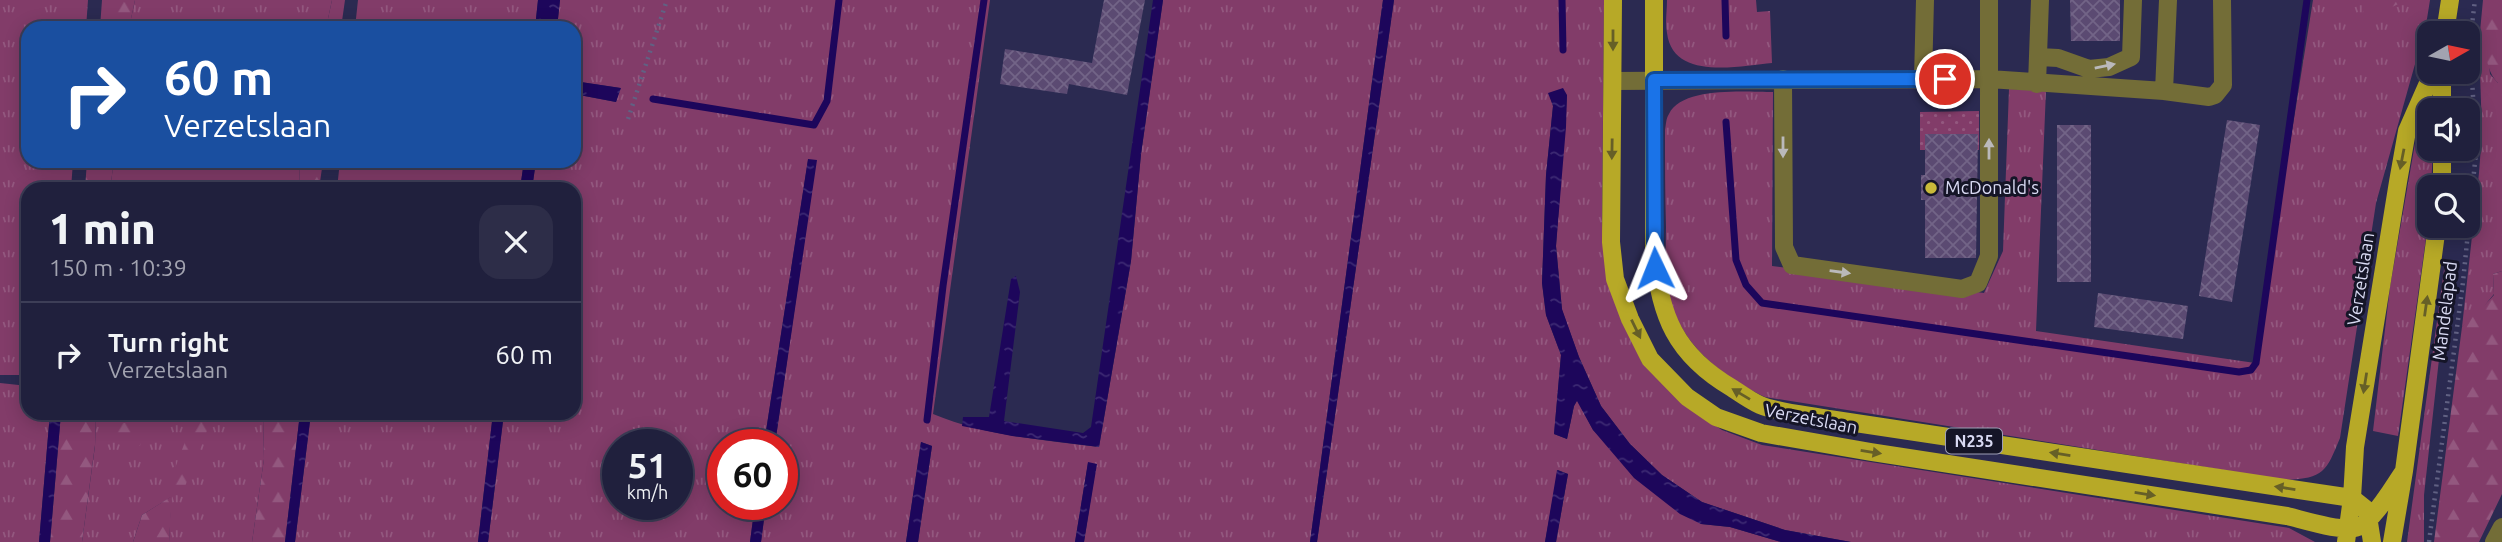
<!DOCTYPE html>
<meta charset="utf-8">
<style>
:root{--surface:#20203d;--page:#2d2d48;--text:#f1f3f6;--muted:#a2a3b0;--line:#3d3e57}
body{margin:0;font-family:Ubuntu,sans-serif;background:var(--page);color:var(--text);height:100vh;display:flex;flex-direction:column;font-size:26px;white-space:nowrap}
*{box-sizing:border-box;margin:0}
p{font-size:23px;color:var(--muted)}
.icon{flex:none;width:38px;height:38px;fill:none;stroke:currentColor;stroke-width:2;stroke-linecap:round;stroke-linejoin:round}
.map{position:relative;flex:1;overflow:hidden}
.sheet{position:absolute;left:21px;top:182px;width:560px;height:238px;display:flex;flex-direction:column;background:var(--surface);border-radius:21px;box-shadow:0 4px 18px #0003,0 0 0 2px var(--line)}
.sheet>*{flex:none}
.top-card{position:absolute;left:21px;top:21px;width:560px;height:147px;border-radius:21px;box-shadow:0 4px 18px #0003,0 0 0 2px var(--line);background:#1a4fa0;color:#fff;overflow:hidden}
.needle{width:46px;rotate:81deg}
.fabs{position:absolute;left:2417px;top:21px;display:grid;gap:14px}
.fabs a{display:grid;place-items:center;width:63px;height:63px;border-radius:14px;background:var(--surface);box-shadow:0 4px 18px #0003,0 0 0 2px var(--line);font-size:35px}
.speed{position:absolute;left:602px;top:429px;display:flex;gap:14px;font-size:35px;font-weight:700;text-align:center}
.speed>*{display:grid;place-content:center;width:91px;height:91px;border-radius:50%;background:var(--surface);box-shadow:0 4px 18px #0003,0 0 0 2px var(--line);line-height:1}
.speed small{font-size:18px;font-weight:400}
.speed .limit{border:10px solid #d22;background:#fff;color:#111}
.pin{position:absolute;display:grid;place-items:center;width:60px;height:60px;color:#fff;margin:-30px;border:4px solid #fff;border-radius:50%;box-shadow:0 2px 7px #0007}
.me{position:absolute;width:77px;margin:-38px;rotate:358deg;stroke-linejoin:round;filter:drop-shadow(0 0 5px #0008)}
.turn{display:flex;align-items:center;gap:24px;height:147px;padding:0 28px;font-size:32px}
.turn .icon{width:91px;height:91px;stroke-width:2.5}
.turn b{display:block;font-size:49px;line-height:60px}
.round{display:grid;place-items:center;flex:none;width:74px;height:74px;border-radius:21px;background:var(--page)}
.summary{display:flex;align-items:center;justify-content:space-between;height:119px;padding:0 28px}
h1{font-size:42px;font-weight:800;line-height:52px}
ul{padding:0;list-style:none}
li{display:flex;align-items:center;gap:21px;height:105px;padding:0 28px;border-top:2px solid var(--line)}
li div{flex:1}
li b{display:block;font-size:26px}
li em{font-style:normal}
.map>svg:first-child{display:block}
</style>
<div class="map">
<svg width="2502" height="542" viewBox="0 0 2502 542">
<defs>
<pattern id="grass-tufts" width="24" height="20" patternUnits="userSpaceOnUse" patternTransform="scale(1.75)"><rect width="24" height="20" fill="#823c69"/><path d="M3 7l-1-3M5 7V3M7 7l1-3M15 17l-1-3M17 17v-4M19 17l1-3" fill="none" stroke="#93587f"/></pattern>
<pattern id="forest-firs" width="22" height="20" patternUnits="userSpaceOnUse" patternTransform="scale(1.75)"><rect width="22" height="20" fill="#823c69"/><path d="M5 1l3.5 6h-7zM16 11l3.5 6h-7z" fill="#93587f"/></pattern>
<pattern id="park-dots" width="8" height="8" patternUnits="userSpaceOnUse" patternTransform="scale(1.75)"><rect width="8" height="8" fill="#823c69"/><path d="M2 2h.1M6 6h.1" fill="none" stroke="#93587f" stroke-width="1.8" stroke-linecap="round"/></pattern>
<pattern id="water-ripples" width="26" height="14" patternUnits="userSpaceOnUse" patternTransform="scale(1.75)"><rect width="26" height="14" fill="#1d065b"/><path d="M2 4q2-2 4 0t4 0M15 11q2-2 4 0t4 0" fill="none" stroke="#3d2a73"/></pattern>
<pattern id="building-cross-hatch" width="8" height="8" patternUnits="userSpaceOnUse" patternTransform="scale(1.75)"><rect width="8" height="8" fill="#5b4a72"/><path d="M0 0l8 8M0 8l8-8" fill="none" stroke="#726487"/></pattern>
</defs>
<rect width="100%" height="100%" fill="#2b2a51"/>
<path fill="url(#grass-tufts)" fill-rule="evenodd" d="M 0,0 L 88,0 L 86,28 L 28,28 L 28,161 L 73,161 L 71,189 L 28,189 L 28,375 L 0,375 Z
M 135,0 L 332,0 L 326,28 L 129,28 Z
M 358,0 L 538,0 L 535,28 L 355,28 Z
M 560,0 L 990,0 L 933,414 C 986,436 1043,440 1099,447 L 1131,261 L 1141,154 L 1163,0 L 1383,0 L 1310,542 L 1084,542 L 1096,465 L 1088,463 L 1075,542 L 918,542 L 932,446 L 921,442 L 906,542 L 761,542 L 766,504 L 782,504 L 782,444 L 775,444 L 816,161 L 808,160 L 764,444 L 723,444 L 723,504 L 755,504 L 750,542 L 488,542 L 504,413 L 574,413 L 574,189 L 532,189 L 536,161 L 574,161 L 574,94 L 616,102 L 620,88 L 574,81 L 574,28 L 557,28 ZM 618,444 L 677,444 L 677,504 L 618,504 Z
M 1394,0 L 1604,0 L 1602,224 L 1610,283 L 1642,363 L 1697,414 L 1722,430 L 1762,445 L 2289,528 L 2315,542 L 1851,542 L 1785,530 L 1702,502 L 1662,475 L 1630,444 L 1601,406 L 1579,357 L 1562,310 L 1556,246 L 1567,95 L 1549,93 L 1553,106 L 1546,175 L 1542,283 L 1546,315 L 1561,355 L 1554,434 L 1567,439 L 1574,406 L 1577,400 L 1593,430 L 1701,524 L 1730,527 L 1781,542 L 1556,542 L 1568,474 L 1558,470 L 1545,542 L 1317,542 Z
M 1667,0 L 1756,0 L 1757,12 L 1770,11 L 1772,63 C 1739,66 1673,81 1667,33 C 1665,23 1667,11 1667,0 Z
M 2313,0 L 2430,0 L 2426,25 L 2376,203 L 2340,438 C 2326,472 2324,478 2286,480 L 1765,397 C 1715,373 1670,336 1666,275 C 1665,259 1666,243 1666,227 C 1665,194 1665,162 1665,130 C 1666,125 1666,118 1669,114 C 1682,86 1747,92 1773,92 L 1772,266 L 1984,293 L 2003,251 L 2009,89 L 2046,90 L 2036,331 L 2255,363 Z
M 2479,42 L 2488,55 L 2490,74 L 2498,83 L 2502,83 L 2502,271 L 2493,274 L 2494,294 L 2481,310 L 2462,327 L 2479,173 L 2482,133 Z
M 2427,128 L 2429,149 L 2433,149 L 2431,187 L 2429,187 L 2429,217 L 2398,436 L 2373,431 L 2390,287 L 2417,132 Z
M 114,161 L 300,161 L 299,189 L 110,189 Z
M 340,161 L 524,161 L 520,189 L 337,189 Z
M 2445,262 L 2440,350 L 2424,495 L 2424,542 L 2407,542 Z
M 0,383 L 28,386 L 28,413 L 50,413 L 39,542 L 0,542 Z
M 96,413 L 263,413 L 264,459 L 252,542 L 169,542 L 171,497 L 142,515 L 133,542 L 82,542 L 95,446 Z
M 311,413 L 493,413 L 478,542 L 295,542 Z"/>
<path fill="url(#forest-firs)" d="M 102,0 L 135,0 L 129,28 L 100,28 Z
M 332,0 L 345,0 L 341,28 L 326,28 Z
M 2366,0 L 2407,0 L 2392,7 L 2362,15 Z
M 2483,0 L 2502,0 L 2502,83 L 2498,83 C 2485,69 2490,59 2479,42 Z
M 87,161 L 114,161 L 110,189 L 85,189 Z
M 265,161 L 277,161 L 274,189 L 261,189 Z
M 300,161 L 323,161 L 319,189 L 299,189 Z
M 2502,271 L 2502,494 L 2479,542 L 2434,542 L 2462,327 C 2472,314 2483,308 2494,295 L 2493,274 Z
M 61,413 L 96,413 L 95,445 L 82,542 L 50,542 Z
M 134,413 L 146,413 L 140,446 L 114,442 L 118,423 L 132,423 Z
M 196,413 L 214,413 L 182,494 L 169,484 Z
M 263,413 L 300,413 L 285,542 L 252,542 L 264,459 Z
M 172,496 L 169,542 L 133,542 L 142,515 Z"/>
<path fill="url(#park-dots)" d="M 1979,111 L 1979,150 L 1920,150 L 1920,112 Z"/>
<path fill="url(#water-ripples)" d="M 538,0 L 560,0 L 557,28 L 535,28 Z
M 1153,0 L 1163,0 L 1141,154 L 1131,261 L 1099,447 L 1012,436 L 962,426 L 963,417 L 989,417 L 1011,279 L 1016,276 L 1020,292 L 1004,421 L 1083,433 L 1091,427 Z
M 1383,0 L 1394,0 L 1317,542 L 1310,542 Z
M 574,81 L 621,88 L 616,102 L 574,94 Z
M 1563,88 L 1567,95 L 1566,127 L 1556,246 L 1562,309 L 1579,357 L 1601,406 L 1630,444 L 1662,475 L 1702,502 L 1785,530 L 1851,542 L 1781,542 L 1730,527 L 1701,524 L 1680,514 L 1634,478 L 1593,430 L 1577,401 L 1574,406 L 1567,439 L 1554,434 L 1561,355 L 1546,315 L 1542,283 L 1546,175 L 1553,106 L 1548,93 Z
M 808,159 L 817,160 L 775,444 L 764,444 Z
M 524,161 L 536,161 L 532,189 L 520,189 Z
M 50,413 L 61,413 L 50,542 L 39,542 Z
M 300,413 L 311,413 L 295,542 L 285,542 Z
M 493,413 L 504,413 L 488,542 L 478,542 Z
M 921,442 L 932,446 L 918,542 L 906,542 Z
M 1088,462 L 1097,464 L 1084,542 L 1075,542 Z
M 1557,470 L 1568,474 L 1556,542 L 1545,542 Z
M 755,504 L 766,504 L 761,542 L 750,542 Z"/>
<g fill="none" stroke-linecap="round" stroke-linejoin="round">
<path stroke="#1d065b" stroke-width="7" d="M 1562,0 L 1563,50
M 1725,0 L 1726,36
M 653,99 L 814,125 L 827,101 L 839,0
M 1726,122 L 1736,260 L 1746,285 L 1762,303 L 2239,372 L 2251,370 L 2256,363 L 2307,0
M 927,420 L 943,286 L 984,0"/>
</g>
<path fill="url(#building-cross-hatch)" d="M 1104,0 L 1145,0 L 1127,95 L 1069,84 L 1067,94 L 1000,84 L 1005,49 L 1092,63 Z
M 2070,0 L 2120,0 L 2120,41 L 2071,41 Z
M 2227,120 L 2260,125 L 2232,302 L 2199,296 Z
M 2057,125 L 2091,125 L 2091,282 L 2057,282 Z
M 1925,134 L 1978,134 L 1976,258 L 1925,258 L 1925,200 L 1921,200 L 1921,175 L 1925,175 Z
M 2098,293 L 2188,306 L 2183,339 L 2094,327 Z"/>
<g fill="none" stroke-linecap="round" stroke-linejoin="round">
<path stroke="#616183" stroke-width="4.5" stroke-dasharray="2 5" stroke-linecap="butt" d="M 628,119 L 667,0
M 2429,542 L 2463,282 L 2476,152 L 2470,41 L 2475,0"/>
<path stroke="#736d37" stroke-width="18" d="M 2039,57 L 2058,58 L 2089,69 L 2109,67 L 2131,57 L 2133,0
M 1783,79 L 1784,247 L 1792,265 L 1962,289 L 1978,283 L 1989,256 L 1989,0
M 1923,79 L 1925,0
M 1613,81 L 1989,79 L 2164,91 L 2209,97 L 2215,95 L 2223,85 L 2222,0
M 2037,84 L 2040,0
M 2164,91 L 2168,0
M 2494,542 L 2502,527"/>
<path stroke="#b7a927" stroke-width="18" d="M 1613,0 L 1611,242 L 1615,279 L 1630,319 L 1650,359 L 1687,397 L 1716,417 L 1761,433 L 1871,452 L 2287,516 C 2304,520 2344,533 2358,527 C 2374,521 2394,485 2404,471
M 1654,0 L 1654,251 C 1659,316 1676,355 1732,388 C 1741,394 1751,401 1760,405 C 1779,413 1808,415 1829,419 L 2352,498 L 2367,510 L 2372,542
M 2445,33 L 2450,0
M 2442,110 L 2442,72
M 2442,187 L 2442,149
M 2346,542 L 2352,498 L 2355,447 L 2398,182 L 2407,131 L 2433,72
M 2392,542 L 2404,471 L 2437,226"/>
</g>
<defs><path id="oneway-solid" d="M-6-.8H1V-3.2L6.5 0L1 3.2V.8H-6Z" transform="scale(1.75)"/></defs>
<g fill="#665f27">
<use href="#oneway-solid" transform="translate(1613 40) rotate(90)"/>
<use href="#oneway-solid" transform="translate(1612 149) rotate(91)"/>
<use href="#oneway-solid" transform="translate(2402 159) rotate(101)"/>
<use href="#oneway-solid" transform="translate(2426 306) rotate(-82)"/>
<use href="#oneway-solid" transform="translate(1636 329) rotate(64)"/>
<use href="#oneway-solid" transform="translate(2365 383) rotate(99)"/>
<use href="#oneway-solid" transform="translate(1741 394) rotate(-149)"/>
<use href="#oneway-solid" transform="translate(1871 452) rotate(9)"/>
<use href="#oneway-solid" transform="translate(2060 454) rotate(-171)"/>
<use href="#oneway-solid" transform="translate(2285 488) rotate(-171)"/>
<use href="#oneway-solid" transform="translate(2145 494) rotate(9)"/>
</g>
<g fill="#bab9bb">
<use href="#oneway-solid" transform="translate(2105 66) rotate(-12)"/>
<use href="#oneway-solid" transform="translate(1783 147) rotate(90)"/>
<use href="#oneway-solid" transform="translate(1989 149) rotate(-90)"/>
<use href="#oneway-solid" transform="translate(1840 272) rotate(8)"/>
</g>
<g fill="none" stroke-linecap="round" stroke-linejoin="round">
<defs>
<path id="route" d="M 1655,268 L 1654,80 L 1945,79"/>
</defs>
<use href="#route" stroke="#114b97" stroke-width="18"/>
<use href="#route" stroke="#1a73e8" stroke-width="12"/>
</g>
<circle fill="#c9ba3a" stroke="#151527" stroke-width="2.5" cx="1931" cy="188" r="7"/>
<g text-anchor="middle" stroke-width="6" stroke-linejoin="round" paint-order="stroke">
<rect fill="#151527" stroke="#9e9fb6" stroke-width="2" x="1946" y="428.5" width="56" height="25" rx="5"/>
<g font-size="16" font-weight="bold" fill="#d9daf3">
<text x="1974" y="447">N235</text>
</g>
<g font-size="18" fill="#d9daf3" stroke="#151527" text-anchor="start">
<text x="1945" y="194">McDonald's</text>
</g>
<g font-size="18" fill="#d9daf3" stroke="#151527">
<text transform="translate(2361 279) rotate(-81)" y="6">Verzetslaan</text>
<text transform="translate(2445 311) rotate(-83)" y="6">Mandelapad</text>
<text transform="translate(1811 419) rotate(11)" y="6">Verzetslaan</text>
</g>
</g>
</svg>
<div class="fabs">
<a><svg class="needle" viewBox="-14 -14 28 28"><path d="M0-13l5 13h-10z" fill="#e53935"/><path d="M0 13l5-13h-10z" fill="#a2a3b0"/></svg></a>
<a><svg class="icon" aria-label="sound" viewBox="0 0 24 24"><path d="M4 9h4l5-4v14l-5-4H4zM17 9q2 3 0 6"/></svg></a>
<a><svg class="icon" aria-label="search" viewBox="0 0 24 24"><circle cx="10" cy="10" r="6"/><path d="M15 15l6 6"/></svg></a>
</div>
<div class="speed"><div>51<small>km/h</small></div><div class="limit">60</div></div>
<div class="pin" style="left:1945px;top:79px;background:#d93025"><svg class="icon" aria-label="arrive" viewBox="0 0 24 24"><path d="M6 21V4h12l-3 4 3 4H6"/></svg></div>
<svg class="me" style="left:1655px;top:268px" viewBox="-20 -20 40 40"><path d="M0-17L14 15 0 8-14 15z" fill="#1a73e8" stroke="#fff" stroke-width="4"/></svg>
<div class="top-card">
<div class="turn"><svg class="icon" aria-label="right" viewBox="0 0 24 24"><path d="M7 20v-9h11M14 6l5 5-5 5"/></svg><div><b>60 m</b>Verzetslaan</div></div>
</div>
<section class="sheet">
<div class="summary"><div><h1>1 min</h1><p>150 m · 10:39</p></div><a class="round"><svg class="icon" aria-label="close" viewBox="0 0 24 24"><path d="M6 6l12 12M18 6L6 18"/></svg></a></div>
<ul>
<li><svg class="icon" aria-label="right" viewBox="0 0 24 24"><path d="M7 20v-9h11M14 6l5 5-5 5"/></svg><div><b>Turn right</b><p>Verzetslaan</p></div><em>60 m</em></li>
</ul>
</section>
</div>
